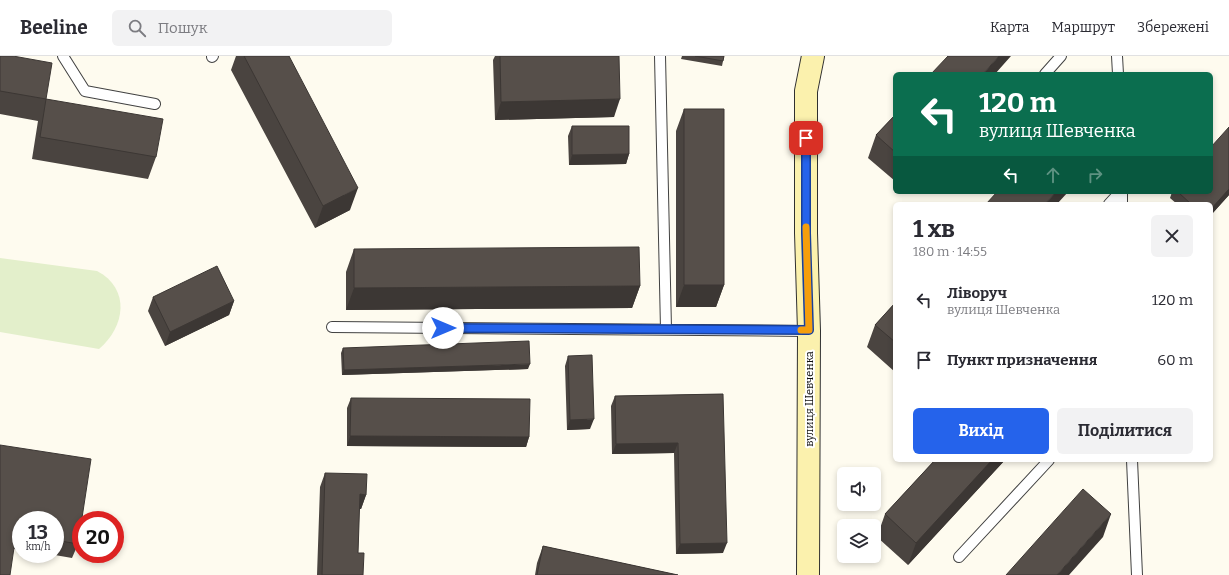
<!DOCTYPE html>
<html lang="uk">
<meta charset="utf-8">
<style>
:root{--surface:#fff;--page:#f2f2f3;--text:#2b2b33;--muted:#7c7c81;--line:#e1e1e2;--accent:#2563eb}
body{margin:0;font-family:Bitter,serif;background:var(--page);color:var(--text);height:100vh;display:flex;flex-direction:column;font-size:15px;white-space:nowrap}
*{box-sizing:border-box;margin:0}
p{font-size:13px;color:var(--muted)}
.icon{flex:none;width:22px;height:22px;fill:none;stroke:currentColor;stroke-width:2;stroke-linecap:round;stroke-linejoin:round}
.map{position:relative;flex:1;overflow:hidden}
.sheet{position:absolute;left:893px;top:146px;width:320px;height:260px;display:flex;flex-direction:column;background:var(--surface);border-radius:6px;box-shadow:0 2px 6px #0003}
.sheet>*{flex:none}
.banner{position:absolute;left:893px;top:16px;width:320px;height:122px;border-radius:6px;box-shadow:0 2px 6px #0003;background:#0b6e4f;color:#fff;overflow:hidden}
.fabs{position:absolute;left:837px;top:411px;display:grid;gap:8px}
.fabs a{display:grid;place-items:center;width:44px;height:44px;border-radius:6px;background:var(--surface);box-shadow:0 2px 6px #0003;font-size:20px}
.speed{position:absolute;left:12px;top:455px;display:flex;gap:8px;font-size:20px;font-weight:700;text-align:center}
.speed>*{display:grid;place-content:center;width:52px;height:52px;border-radius:50%;background:var(--surface);box-shadow:0 2px 6px #0003;line-height:1}
.speed small{font-size:10px;font-weight:400}
.speed .limit{border:6px solid #d22;background:#fff;color:#111}
.pin{position:absolute;display:grid;place-items:center;width:34px;height:34px;color:#fff;margin:-17px;border-radius:8px;box-shadow:0 2px 6px #0006}
.me{position:absolute;width:44px;margin:-22px;rotate:90deg;stroke-linejoin:round;filter:drop-shadow(0 0 3px #0008)}
.turn{display:flex;align-items:center;gap:14px;height:84px;padding:0 20px;font-size:18px}
.turn .icon{width:52px;height:52px;stroke-width:2.5}
.turn b{display:block;font-size:28px;line-height:34px}
.lanes{display:flex;align-items:center;height:38px;padding:0 20px;background:#0003;justify-content:center;gap:20px;direction:ltr}
.lanes .off{opacity:.35}
.round{display:grid;place-items:center;flex:none;width:42px;height:42px;border-radius:6px;background:var(--page)}
.overview{display:flex;align-items:center;justify-content:space-between;height:68px;padding:0 20px}
h1{font-size:24px;font-weight:700;line-height:30px}
.button{display:flex;gap:8px;margin-top:auto;padding:8px 20px}
.button a{flex:1;height:46px;border-radius:6px;background:var(--accent);color:#fff;font-size:16px;font-weight:700;line-height:46px;text-align:center}
.button a+a{background:var(--page);color:var(--text)}
ul{padding:0;list-style:none}
li{display:flex;align-items:center;gap:12px;height:60px;padding:0 20px}
li div{flex:1}
li b{display:block;font-size:15px}
li em{font-style:normal}
header{display:flex;align-items:center;gap:24px;box-sizing:border-box;height:56px;padding:0 20px;background:var(--surface);border-bottom:1px solid var(--line)}
header strong{font-size:19px}
nav{display:flex;gap:22px;margin-inline-start:auto;font-size:14px}
.search{width:280px;height:36px;background:var(--page);display:flex;align-items:center;gap:10px;box-sizing:border-box;padding:0 14px;border-radius:6px;color:var(--muted);font-size:15px}
.map>svg:first-child{display:block}
</style>
<header>
<strong>Beeline</strong>
<div class="search"><svg class="icon" aria-label="search" viewBox="0 0 24 24"><circle cx="10" cy="10" r="6"/><path d="M15 15l6 6"/></svg>Пошук</div>
<nav><a>Карта</a><a>Маршрут</a><a>Збережені</a></nav>
</header>
<div class="map">
<svg width="1229" height="519" viewBox="0 0 1229 519">
<rect width="100%" height="100%" fill="#fefbef"/>
<path fill="#e3efcb" d="M 0,202 L 97,215 C 131,233 125,271 99,293 L 0,276 Z"/>
<g fill="none" stroke-linecap="round" stroke-linejoin="round">
<defs>
<path id="lane" d="M 63,0 L 85,35 L 155,48
M 660,0 L 666,273
M 1117,0 L 1118,18
M 212,1 L 213,0
M 1045,18 L 1061,0
M 1122,136 L 1122,148
M 1109,148 L 1120,136
M 332,271 L 809,275
M 1132,404 L 1137,519
M 959,501 L 1049,404"/>
<path id="secondary" d="M 808,519 L 809,275 L 806,177 L 806,35 L 813,0"/>
</defs>
<use href="#lane" stroke="#414141" stroke-width="12"/>
<use href="#secondary" stroke="#303030" stroke-width="24"/>
<use href="#lane" stroke="#fff" stroke-width="10"/>
<use href="#secondary" stroke="#fbf1ad" stroke-width="22"/>
</g>
<path fill="#4a4440" d="M 0,0 L 46,43 L 38,65 L 0,58 Z
M 236,0 L 289,0 L 350,154 L 315,172 L 231,14 Z
M 495,0 L 619,0 L 614,61 L 495,64 L 493,4 Z
M 682,0 L 724,0 L 722,10 L 681,3 Z
M 46,43 L 156,101 L 148,123 L 32,103 L 38,65 Z
M 684,53 L 724,229 L 716,251 L 676,251 L 676,75 Z
M 895,59 L 895,125 L 868,102 L 876,79 Z
M 572,70 L 629,98 L 626,108 L 569,109 L 568,80 Z
M 1229,71 L 1229,139 L 1211,159 L 1211,148 L 1177,148 L 1170,142 L 1172,136 L 1211,136 Z
M 354,193 L 640,230 L 632,252 L 346,254 L 346,216 Z
M 153,241 L 234,245 L 229,259 L 165,290 L 148,255 Z
M 895,247 L 895,316 L 867,291 L 875,269 Z
M 343,292 L 528,313 L 342,319 L 341,297 Z
M 568,300 L 590,373 L 567,374 L 565,310 Z
M 723,338 L 723,497 L 676,498 L 674,397 L 612,398 L 611,350 L 615,340 Z
M 351,342 L 529,381 L 526,391 L 347,390 L 347,352 Z
M 0,389 L 78,488 L 72,502 L 49,498 L 55,498 L 55,464 L 21,464 L 21,494 L 14,493 Z
M 935,404 L 1005,404 L 908,509 L 877,481 L 885,458 Z
M 325,417 L 366,439 L 361,453 L 359,453 L 358,497 L 363,519 L 317,519 L 320,431 Z
M 543,490 L 678,519 L 535,519 L 537,507 Z"/>
<path fill="#3c3734" d="M 999,0 L 1011,0 L 995,18 L 983,18 Z
M 620,43 L 614,61 L 495,64 L 501,46 Z
M 629,98 L 626,108 L 569,109 L 572,99 Z
M 358,132 L 350,154 L 315,172 L 323,150 Z
M 1229,133 L 1229,139 L 1211,159 L 1211,153 Z
M 1056,136 L 1068,136 L 1057,148 L 1045,148 Z
M 684,229 L 724,229 L 716,251 L 676,251 Z
M 640,230 L 632,252 L 346,254 L 354,232 Z
M 234,245 L 229,259 L 165,290 L 170,276 Z
M 530,308 L 528,313 L 342,319 L 344,314 Z
M 594,363 L 590,373 L 567,374 L 570,364 Z
M 350,380 L 529,381 L 526,391 L 347,390 Z
M 678,387 L 674,397 L 612,398 L 616,388 Z
M 992,404 L 1005,404 L 908,509 L 916,487 Z
M 360,438 L 366,439 L 361,453 L 355,453 Z
M 1111,458 L 1103,481 L 1069,519 L 1057,519 Z
M 727,487 L 723,497 L 676,498 L 680,488 Z"/>
<path fill="#564f4a" stroke="#3c3734" d="M 0,0 L 13,0 L 52,7 L 46,43 L 0,35 Z
M 244,0 L 289,0 L 358,132 L 323,150 Z
M 500,0 L 619,0 L 620,43 L 501,46 Z
M 695,0 L 724,0 L 723,5 Z
M 948,0 L 999,0 L 983,18 L 931,18 Z
M 46,43 L 163,63 L 156,101 L 40,81 Z
M 684,53 L 724,53 L 724,229 L 684,229 Z
M 895,59 L 895,96 L 876,79 Z
M 572,70 L 629,70 L 629,98 L 572,99 Z
M 1229,71 L 1229,133 L 1211,153 L 1211,148 L 1191,148 L 1178,136 L 1211,136 L 1211,91 Z
M 997,136 L 1056,136 L 1045,148 L 986,148 Z
M 639,191 L 640,230 L 354,232 L 354,193 Z
M 217,210 L 234,245 L 170,276 L 153,241 Z
M 895,247 L 895,286 L 875,269 Z
M 529,285 L 530,308 L 344,314 L 343,292 Z
M 592,299 L 594,363 L 570,364 L 568,300 Z
M 723,338 L 727,487 L 680,488 L 678,387 L 616,388 L 615,340 Z
M 351,342 L 530,343 L 529,381 L 350,380 Z
M 0,389 L 91,403 L 78,488 L 55,484 L 55,464 L 21,464 L 21,479 L 16,478 L 10,519 L 0,519 Z
M 935,404 L 992,404 L 916,487 L 885,458 Z
M 325,417 L 367,418 L 366,439 L 360,438 L 358,497 L 364,497 L 363,519 L 322,519 Z
M 1083,433 L 1111,458 L 1057,519 L 1006,519 Z
M 543,490 L 678,519 L 537,519 Z"/>
<g fill="none" stroke-linecap="round" stroke-linejoin="round">
<defs>
<path id="route" d="M 443,272 L 809,274 L 806,177 L 806,82"/>
</defs>
<use href="#route" stroke="#184099" stroke-width="10"/>
<use href="#route" stroke="#2563eb" stroke-width="7"/>
<path stroke="#f59e0b" stroke-width="7" d="M 801,274 L 809,274 L 806,171"/>
</g>
<g text-anchor="middle" stroke-width="4" stroke-linejoin="round" paint-order="stroke">
<g font-size="11" fill="#0e0e0e" stroke="#fff">
<text transform="translate(809 343) rotate(-90)" y="4">вулиця Шевченка</text>
</g>
</g>
</svg>
<div class="fabs">
<a><svg class="icon" aria-label="sound" viewBox="0 0 24 24"><path d="M4 9h4l5-4v14l-5-4H4zM17 9q2 3 0 6"/></svg></a>
<a><svg class="icon" aria-label="layers" viewBox="0 0 24 24"><path d="M12 4l9 5-9 5-9-5zM3 14l9 5 9-5"/></svg></a>
</div>
<div class="speed"><div>13<small>km/h</small></div><div class="limit">20</div></div>
<div class="pin" style="left:806px;top:82px;background:#d93025"><svg class="icon" aria-label="arrive" viewBox="0 0 24 24"><path d="M6 21V4h12l-3 4 3 4H6"/></svg></div>
<svg class="me" style="left:443px;top:272px" viewBox="-20 -20 40 40"><circle r="19" fill="#fff"/><path d="M0-13L10 11 0 6-10 11z" fill="#2563eb"/></svg>
<div class="banner">
<div class="turn"><svg class="icon" aria-label="left" viewBox="0 0 24 24"><path d="M17 20v-9H6M10 6l-5 5 5 5"/></svg><div><b>120 m</b>вулиця Шевченка</div></div>
<div class="lanes"><svg class="icon" aria-label="left" viewBox="0 0 24 24"><path d="M17 20v-9H6M10 6l-5 5 5 5"/></svg><svg class="icon off" aria-label="ahead" viewBox="0 0 24 24"><path d="M12 20V5M6 11l6-6 6 6"/></svg><svg class="icon off" aria-label="right" viewBox="0 0 24 24"><path d="M7 20v-9h11M14 6l5 5-5 5"/></svg></div>
</div>
<section class="sheet">
<div class="overview"><div><h1>1 хв</h1><p>180 m · 14:55</p></div><a class="round"><svg class="icon" aria-label="close" viewBox="0 0 24 24"><path d="M6 6l12 12M18 6L6 18"/></svg></a></div>
<ul>
<li><svg class="icon" aria-label="left" viewBox="0 0 24 24"><path d="M17 20v-9H6M10 6l-5 5 5 5"/></svg><div><b>Ліворуч</b><p>вулиця Шевченка</p></div><em>120 m</em></li>
<li><svg class="icon" aria-label="arrive" viewBox="0 0 24 24"><path d="M6 21V4h12l-3 4 3 4H6"/></svg><div><b>Пункт призначення</b></div><em>60 m</em></li>
</ul>
<div class="button"><a>Вихід</a><a>Поділитися</a></div>
</section>
</div>
